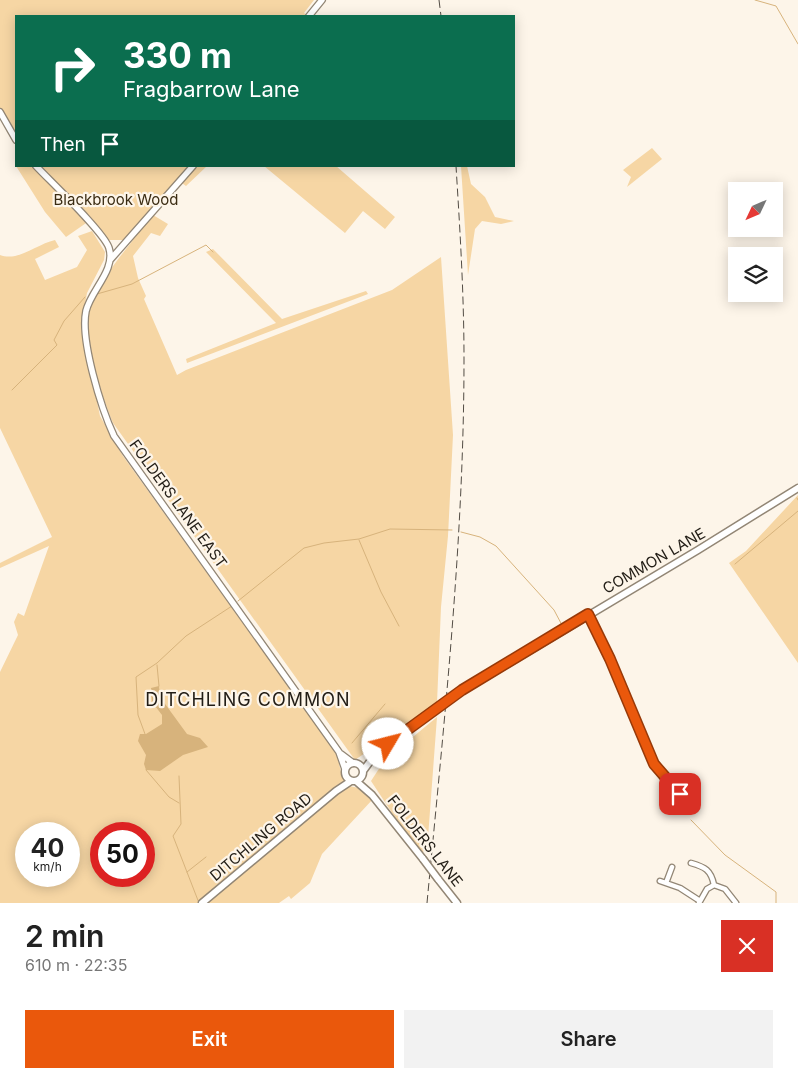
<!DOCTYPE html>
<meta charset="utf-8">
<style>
:root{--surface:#fff;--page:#f2f2f2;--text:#222;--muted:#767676;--accent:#ea580c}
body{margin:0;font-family:Inter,sans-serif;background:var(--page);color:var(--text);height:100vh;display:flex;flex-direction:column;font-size:19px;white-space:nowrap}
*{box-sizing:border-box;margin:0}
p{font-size:16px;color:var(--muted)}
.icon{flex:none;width:28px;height:28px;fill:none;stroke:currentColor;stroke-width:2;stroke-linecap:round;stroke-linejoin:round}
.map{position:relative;height:903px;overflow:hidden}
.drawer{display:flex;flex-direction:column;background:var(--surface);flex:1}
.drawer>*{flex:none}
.guide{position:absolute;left:15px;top:15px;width:500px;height:152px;border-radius:0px;box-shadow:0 2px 12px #0003;background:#0b6e4f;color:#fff;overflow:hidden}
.needle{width:32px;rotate:226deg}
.controls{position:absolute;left:728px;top:182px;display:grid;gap:10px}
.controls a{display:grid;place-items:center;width:55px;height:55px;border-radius:0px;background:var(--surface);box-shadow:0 2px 12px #0003;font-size:25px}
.speed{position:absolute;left:15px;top:822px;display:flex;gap:10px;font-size:25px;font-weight:700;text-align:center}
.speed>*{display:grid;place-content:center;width:65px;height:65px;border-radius:50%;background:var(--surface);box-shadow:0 2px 12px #0003;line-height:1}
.speed small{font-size:12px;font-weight:400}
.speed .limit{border:8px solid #d22;background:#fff;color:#111}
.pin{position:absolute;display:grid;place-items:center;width:42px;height:42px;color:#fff;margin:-21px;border-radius:10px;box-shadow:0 2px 8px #0006}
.me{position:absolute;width:55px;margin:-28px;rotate:53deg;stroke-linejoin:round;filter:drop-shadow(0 0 4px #0008)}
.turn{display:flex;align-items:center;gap:18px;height:105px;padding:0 25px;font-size:22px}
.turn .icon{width:65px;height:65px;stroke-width:2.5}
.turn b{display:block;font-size:35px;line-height:42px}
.then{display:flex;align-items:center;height:48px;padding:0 25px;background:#0003;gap:10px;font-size:19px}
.round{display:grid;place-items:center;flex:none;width:52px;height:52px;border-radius:0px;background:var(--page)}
.headline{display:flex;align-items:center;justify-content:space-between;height:85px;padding:0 25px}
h1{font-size:30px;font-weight:600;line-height:38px}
.action{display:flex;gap:10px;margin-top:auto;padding:10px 25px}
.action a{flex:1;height:58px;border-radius:0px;background:var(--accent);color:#fff;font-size:20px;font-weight:600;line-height:58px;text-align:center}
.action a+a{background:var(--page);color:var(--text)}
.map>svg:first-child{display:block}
</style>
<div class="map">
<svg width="798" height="903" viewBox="0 0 798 903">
<rect width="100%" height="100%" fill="#fdf5e9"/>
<path fill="#f6d6a4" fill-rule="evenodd" d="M 0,0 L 314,0 L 304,13 L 309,16 L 16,16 L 16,140 L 0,113 Z
M 652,148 L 662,159 L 627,187 L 631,177 L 623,170 Z
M 16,166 L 207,166 L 186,186 L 179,181 L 148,212 L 168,224 L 160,236 L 151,233 L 133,256 L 138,278 L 146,296 L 144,299 L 177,375 L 186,370 L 392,290 L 441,257 L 453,435 L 448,536 L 441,607 L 437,703 L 355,760 L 113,423 C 103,399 83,339 88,315 C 92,291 118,259 133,240 L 107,240 L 89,221 L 66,237 L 45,212 Z
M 264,166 L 336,166 L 395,217 L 385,229 L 363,211 L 345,233 Z
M 461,166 L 467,166 L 471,184 L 485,197 L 495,217 L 514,221 L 501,224 L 482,221 L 475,229 L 468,275 Z
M 92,231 L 105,252 L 104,260 L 87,293 L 83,316 L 83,333 L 100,416 L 123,456 L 337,754 L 342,777 L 349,786 L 359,788 L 373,799 L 322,854 L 310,883 L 291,899 L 289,896 L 279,903 L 0,903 L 0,672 L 18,635 L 14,622 L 18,613 L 24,616 L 49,546 L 0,568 L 0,563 L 52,537 L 0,428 L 0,255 C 18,262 37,244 55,240 L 59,247 L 35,259 L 45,280 L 77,267 L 87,250 L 78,236 ZM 26,834 L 69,834 L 69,876 L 26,876 ZM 101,834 L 144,834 L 144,876 L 101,876 Z
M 213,249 L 282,319 L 366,291 L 368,294 L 187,363 L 186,359 L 276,323 L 206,252 Z
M 798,495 L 798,663 L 729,563 L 746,551 Z
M 437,717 L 427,851 L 421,852 L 398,822 L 371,781 L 384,761 Z"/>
<path fill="#d7b37c" d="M 159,686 L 160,697 L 187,734 L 200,738 L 208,747 L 183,755 L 160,771 L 146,770 L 144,764 L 146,755 L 138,741 L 140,734 L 146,734 L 162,724 L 162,715 L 152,702 L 151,688 Z"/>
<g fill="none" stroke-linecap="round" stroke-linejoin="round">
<path stroke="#d7b37c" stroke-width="1" d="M 755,0 L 776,6 L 798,44
M 97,294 L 132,284 L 206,245 L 213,252
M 12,390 L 57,345 L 54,340 L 64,321 L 85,297
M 797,498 L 798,500
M 461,532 L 480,537 L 496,546 L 554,610 L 563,627
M 359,540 L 381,592 L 399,626
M 735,564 L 798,511
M 238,601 L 304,548 L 324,543 L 359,539 L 390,529 L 452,530
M 157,665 L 159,686
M 145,734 L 138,715 L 136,677 L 157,663 L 186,636 L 232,606
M 352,743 L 385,704
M 146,770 L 169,797 L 179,803
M 179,776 L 181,824 L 173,836 L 199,903
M 691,820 L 725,855 L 776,892 L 776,903
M 187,872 L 206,857"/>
<defs>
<path id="minor" d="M 588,614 L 610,659 L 654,764 L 670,786 L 691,804
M 691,863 C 705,867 711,870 714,885
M 660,881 L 680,888 L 700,901
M 666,883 L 672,867
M 699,903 L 707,889 L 714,885 L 725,889 L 736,903"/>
<path id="tertiary" d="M 309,16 L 322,0
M 0,112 L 16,140
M 36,166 C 50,181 104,232 109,248 C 116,270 91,290 86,311 C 80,340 101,408 114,436 L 339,752 L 345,769
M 110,260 L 193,166
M 341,754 L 353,763"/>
<path id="secondary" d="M 457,694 L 698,550 L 798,488
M345 772a9 9 0 1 1 18 0a9 9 0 1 1-18 0Z
M 363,771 L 374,756 L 429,713
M 356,781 L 372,795 L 423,859
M 438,879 L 457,903
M 202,903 L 336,791 L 351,781"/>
</defs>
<use href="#minor" stroke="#928675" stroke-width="7"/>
<use href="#tertiary" stroke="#928675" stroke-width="8"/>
<use href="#secondary" stroke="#928675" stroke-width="9"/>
<use href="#minor" stroke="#fff" stroke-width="4.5"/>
<use href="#tertiary" stroke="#fff" stroke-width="5.5"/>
<use href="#secondary" stroke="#fff" stroke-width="6"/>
<path stroke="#524c44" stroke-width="1" stroke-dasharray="8 4" stroke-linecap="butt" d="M 439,0 L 441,16
M 427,903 C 444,722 464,541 464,359 C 464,295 460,230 456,166"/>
<defs>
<path id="secondary-bridge" d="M 429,713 L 457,694
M 423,859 L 438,879"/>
</defs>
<use href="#secondary-bridge" stroke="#928675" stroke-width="9" stroke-linecap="butt"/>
<use href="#secondary-bridge" stroke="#fff" stroke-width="6"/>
</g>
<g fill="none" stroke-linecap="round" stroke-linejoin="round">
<defs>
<path id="route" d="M 388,744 L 462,690 L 588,614 L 610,659 L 654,764 L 680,794"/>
</defs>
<use href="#route" stroke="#983908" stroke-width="12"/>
<use href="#route" stroke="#ea580c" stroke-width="9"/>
</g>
<g text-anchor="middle" stroke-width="4.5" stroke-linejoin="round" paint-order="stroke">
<g font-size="15" fill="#3b2c13" stroke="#fdf5e9">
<text x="116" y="205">Blackbrook Wood</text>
</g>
<g font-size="15" fill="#221d16" stroke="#fdf5e9">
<text transform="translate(178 504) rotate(54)" y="5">FOLDERS LANE EAST</text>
<text transform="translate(654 561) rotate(-30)" y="5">COMMON LANE</text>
<text transform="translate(261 837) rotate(-40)" y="5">DITCHLING ROAD</text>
<text transform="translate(425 841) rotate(52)" y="5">FOLDERS LANE</text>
</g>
<g font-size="18" letter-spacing="1" fill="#221d16" stroke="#fdf5e9">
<text x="248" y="706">DITCHLING COMMON</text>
</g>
</g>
</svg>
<div class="controls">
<a><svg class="needle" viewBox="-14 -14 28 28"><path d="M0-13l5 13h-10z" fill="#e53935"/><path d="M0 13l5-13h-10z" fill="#767676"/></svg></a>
<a><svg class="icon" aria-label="layers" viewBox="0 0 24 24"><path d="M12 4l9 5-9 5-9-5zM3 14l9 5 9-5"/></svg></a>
</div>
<div class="speed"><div>40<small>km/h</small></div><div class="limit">50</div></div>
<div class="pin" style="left:680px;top:794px;background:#d93025"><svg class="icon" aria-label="arrive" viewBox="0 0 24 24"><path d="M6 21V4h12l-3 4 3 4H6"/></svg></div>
<svg class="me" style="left:388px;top:744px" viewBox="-20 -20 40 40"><circle r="19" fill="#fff"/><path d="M0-13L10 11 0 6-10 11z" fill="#ea580c"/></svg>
<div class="guide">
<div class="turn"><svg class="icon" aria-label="right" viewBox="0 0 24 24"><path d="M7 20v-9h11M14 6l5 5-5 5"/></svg><div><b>330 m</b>Fragbarrow Lane</div></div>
<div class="then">Then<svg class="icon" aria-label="arrive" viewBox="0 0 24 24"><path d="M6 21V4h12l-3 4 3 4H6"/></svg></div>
</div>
</div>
<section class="drawer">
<div class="headline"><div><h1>2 min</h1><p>610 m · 22:35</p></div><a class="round" style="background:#d93025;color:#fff"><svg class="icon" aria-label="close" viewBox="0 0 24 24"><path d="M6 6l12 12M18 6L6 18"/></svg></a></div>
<div class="action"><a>Exit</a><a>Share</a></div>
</section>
